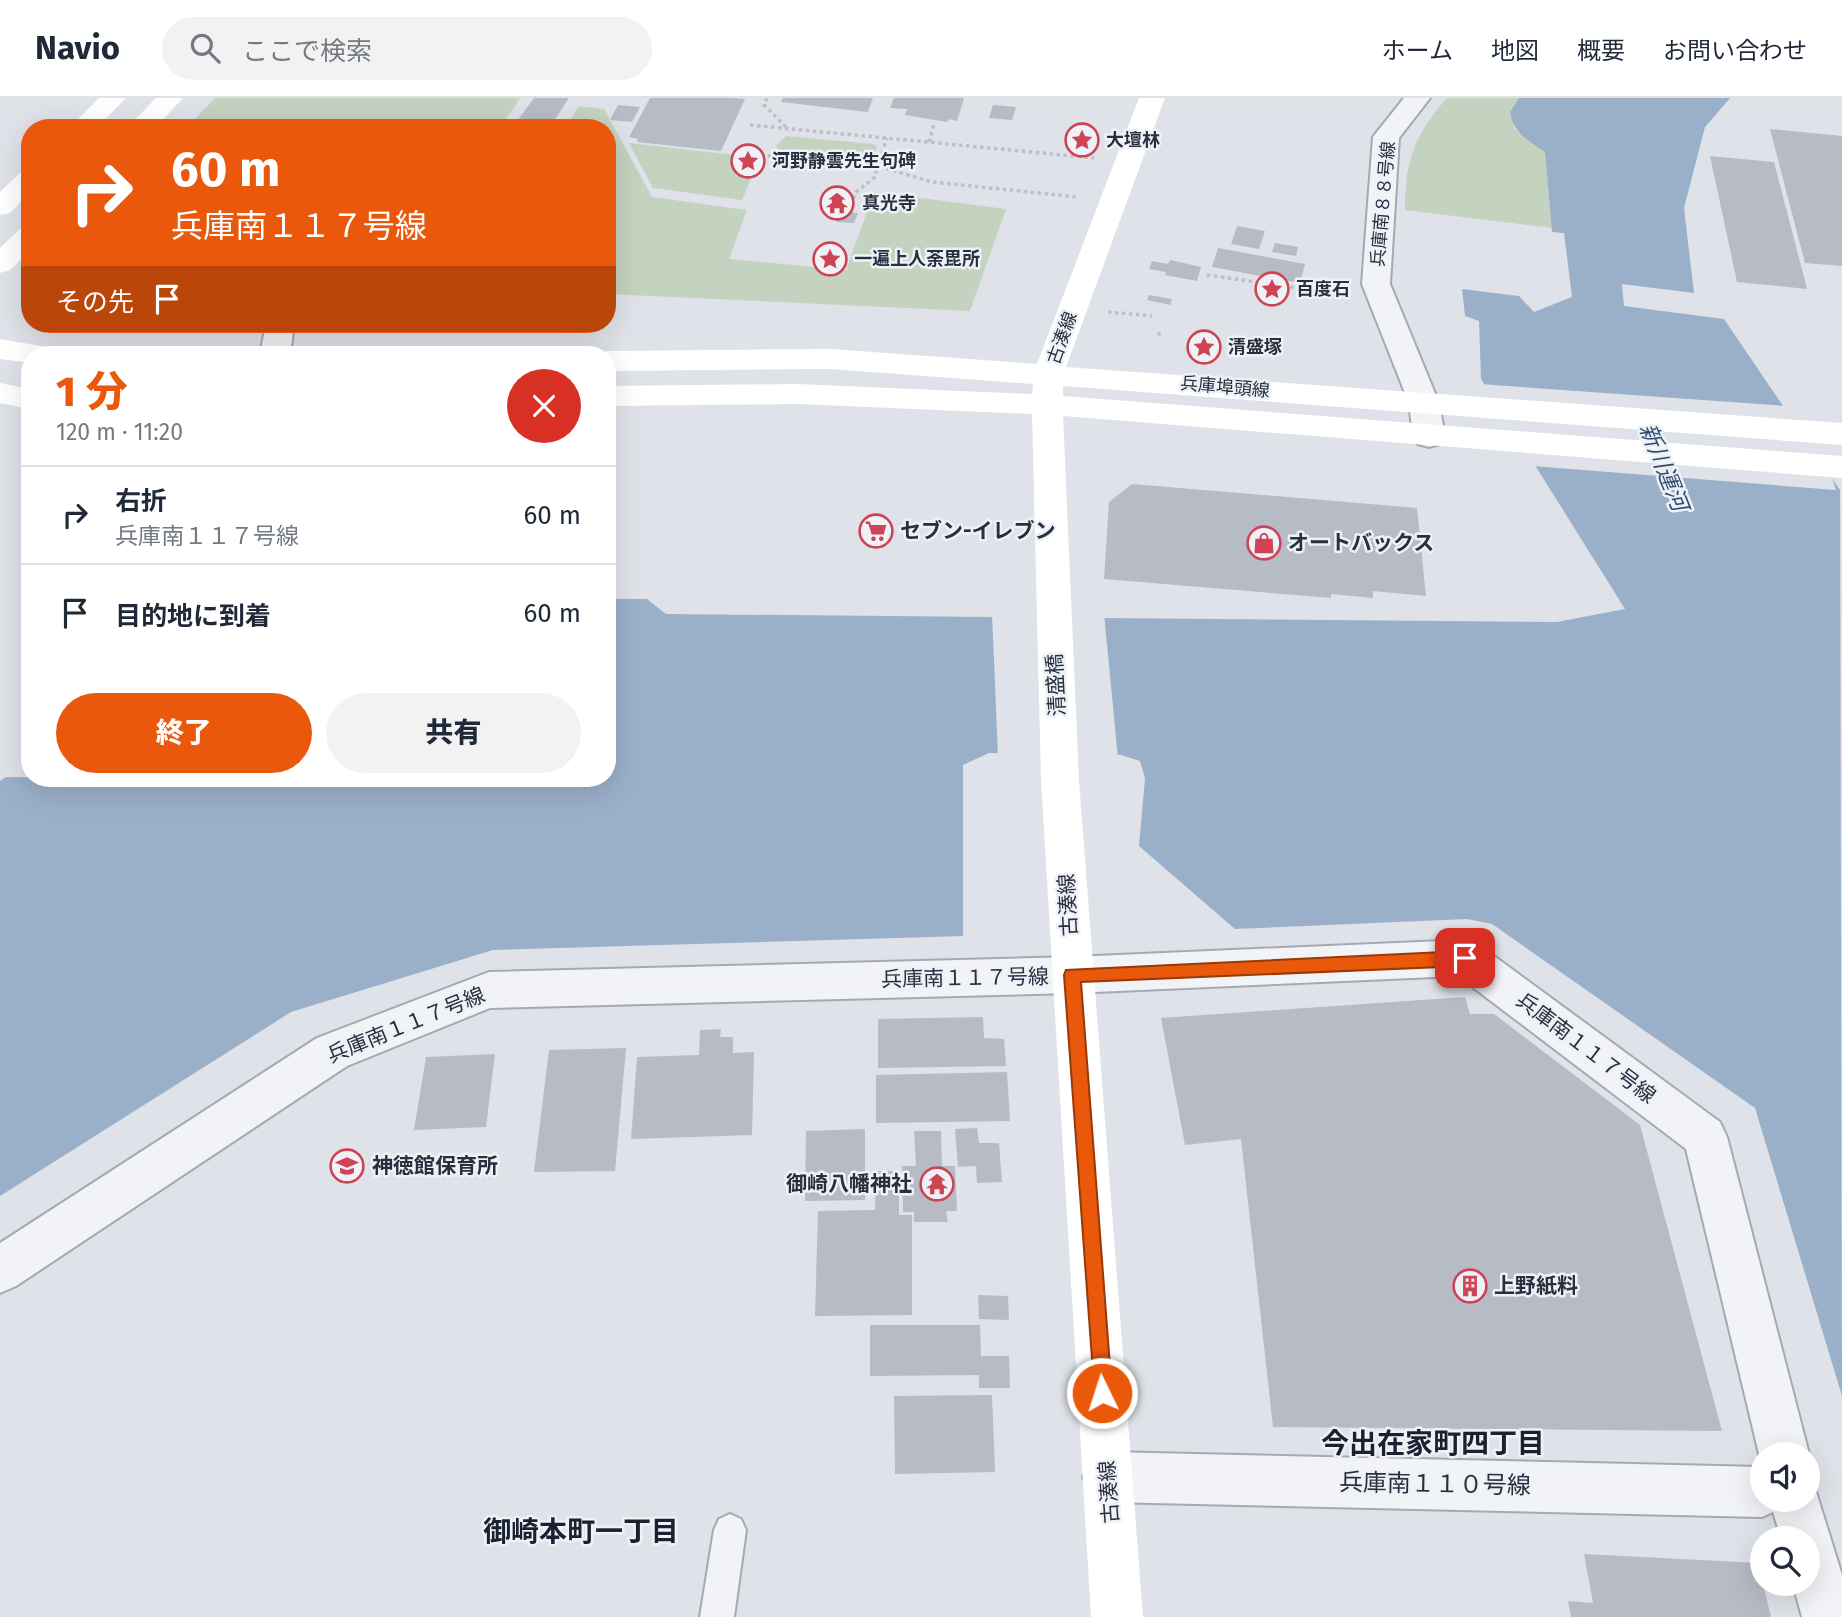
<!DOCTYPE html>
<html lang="ja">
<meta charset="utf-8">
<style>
:root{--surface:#fff;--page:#f2f2f3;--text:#1f2937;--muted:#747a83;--line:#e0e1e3;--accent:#ea580c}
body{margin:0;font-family:"Fira Sans","Noto Sans JP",sans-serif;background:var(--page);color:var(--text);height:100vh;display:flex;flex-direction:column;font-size:26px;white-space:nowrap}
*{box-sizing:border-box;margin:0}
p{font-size:23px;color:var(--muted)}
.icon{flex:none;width:38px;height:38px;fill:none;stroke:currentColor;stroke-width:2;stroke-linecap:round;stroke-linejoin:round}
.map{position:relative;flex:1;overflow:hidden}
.panel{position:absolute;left:21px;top:248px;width:595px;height:441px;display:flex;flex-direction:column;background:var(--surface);border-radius:28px;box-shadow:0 7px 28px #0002}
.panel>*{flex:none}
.banner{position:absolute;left:21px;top:21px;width:595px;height:214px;border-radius:28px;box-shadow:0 7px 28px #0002;background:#ea580c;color:#fff;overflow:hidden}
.controls{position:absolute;left:1750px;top:1344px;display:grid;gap:14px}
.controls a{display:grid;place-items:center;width:70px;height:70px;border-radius:50%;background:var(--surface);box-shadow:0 7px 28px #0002;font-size:35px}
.pin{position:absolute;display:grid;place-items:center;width:60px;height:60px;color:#fff;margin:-30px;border-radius:14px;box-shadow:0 4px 10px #0006}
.me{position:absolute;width:77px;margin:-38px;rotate:356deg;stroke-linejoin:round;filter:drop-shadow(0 0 5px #0008)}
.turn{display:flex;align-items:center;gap:24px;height:147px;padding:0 35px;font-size:32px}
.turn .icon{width:91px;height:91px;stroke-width:2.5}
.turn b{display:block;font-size:49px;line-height:60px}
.then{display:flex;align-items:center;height:66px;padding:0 35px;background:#0003;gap:14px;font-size:26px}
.round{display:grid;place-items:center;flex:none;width:74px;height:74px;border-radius:37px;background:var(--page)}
.headline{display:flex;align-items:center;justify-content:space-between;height:119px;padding:0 35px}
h1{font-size:42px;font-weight:800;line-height:52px;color:var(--accent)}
.cta{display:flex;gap:14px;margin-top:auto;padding:14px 35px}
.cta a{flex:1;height:80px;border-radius:42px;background:var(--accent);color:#fff;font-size:28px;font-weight:800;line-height:80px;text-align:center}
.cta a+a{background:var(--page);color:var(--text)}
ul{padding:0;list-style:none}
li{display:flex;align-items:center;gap:21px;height:98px;padding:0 35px;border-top:2px solid var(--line)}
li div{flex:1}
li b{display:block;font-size:26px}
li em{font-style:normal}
header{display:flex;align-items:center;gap:42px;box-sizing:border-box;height:98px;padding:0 35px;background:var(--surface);border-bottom:2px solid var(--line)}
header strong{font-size:33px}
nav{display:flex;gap:38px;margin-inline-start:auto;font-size:24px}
.search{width:490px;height:63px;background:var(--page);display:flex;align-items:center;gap:18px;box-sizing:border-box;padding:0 24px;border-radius:38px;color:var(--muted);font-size:26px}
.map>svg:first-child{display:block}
</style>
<header>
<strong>Navio</strong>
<div class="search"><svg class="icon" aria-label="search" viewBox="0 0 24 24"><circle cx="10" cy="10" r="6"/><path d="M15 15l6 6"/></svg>ここで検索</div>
<nav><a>ホーム</a><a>地図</a><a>概要</a><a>お問い合わせ</a></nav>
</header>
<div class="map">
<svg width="1842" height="1519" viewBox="0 0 1842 1519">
<rect width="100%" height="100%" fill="#dfe2e8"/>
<path fill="#c4d2c0" d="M 215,0 L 520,0 L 500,30 L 186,30 Z
M 1447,0 L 1519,0 L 1510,14 L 1515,31 L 1545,54 L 1552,130 L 1405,112 C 1405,63 1414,37 1447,0 Z
M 579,8 L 604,11 L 652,99 L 747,112 L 729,161 L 846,172 L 874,94 L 1006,111 L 970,213 L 607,196 L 607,30 L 565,30 Z
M 786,38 L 873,46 L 877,49 L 873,60 L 868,62 L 780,53 L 776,48 Z
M 629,45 L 760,60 L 742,102 L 653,90 Z"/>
<path fill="#9ab0c9" d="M 1519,0 L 1730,0 L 1705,29 L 1684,110 L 1694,195 L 1622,186 L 1624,208 L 1724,221 L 1840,392 L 1842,1298 L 1755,1010 L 1492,826 L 1467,821 L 1235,831 L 1139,748 L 1145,680 L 1140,663 L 1121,657 L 989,655 L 963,667 L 963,838 L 493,852 L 291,914 L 0,1098 L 0,683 L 6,679 L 607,681 L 607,507 L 613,501 L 647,501 L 666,516 L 1557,524 L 1625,511 L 1481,281 L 1479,223 L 1465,218 L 1462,191 L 1519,198 L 1534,214 L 1572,199 L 1564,135 L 1552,134 L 1545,54 C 1529,43 1513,35 1510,14 Z"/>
<path fill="#dfe2e8" d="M 1480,286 L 1786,308 L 1828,367 L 1836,392 L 1532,368 Z
M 992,515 L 1104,516 L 1118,660 L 998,659 Z"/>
<path fill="#b6bbc5" d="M 534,0 L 569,0 L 549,30 L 512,30 Z
M 650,0 L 732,0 L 745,1 L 721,53 L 637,44 L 638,41 L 629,39 Z
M 783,0 L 873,0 L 868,14 L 781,4 Z
M 894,0 L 964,0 L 957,23 L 948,21 L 947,24 L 905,17 L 907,11 L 890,10 Z
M 618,7 L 640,9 L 632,24 L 610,22 Z
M 993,7 L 1016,9 L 1012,22 L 989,20 Z
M 1770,31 L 1842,38 L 1842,168 L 1805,165 Z
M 1710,58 L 1774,64 L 1807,191 L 1737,184 Z
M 840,113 L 858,115 L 854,125 L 837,124 Z
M 1237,128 L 1265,133 L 1259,151 L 1231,146 Z
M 1275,145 L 1298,149 L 1296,158 L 1272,154 Z
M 1218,150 L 1305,166 L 1300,185 L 1212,169 Z
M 1170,162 L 1201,169 L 1197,183 L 1165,177 L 1166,174 L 1149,171 L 1152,163 L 1168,166 Z
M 1149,197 L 1172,201 L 1170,207 L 1147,202 Z
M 1132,386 L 1417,410 L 1426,498 L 1373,493 L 1373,500 L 1331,496 L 1331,500 L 1104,481 L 1109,404 Z
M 1465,899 L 1470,916 L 1494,916 L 1640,1027 L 1722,1333 L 1273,1329 L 1241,1041 L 1185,1047 L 1161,920 Z
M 983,919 L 984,940 L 1004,941 L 1006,968 L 878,970 L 878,921 Z
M 721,931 L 720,939 L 733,939 L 733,955 L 754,954 L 752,1037 L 631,1041 L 637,959 L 699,957 L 700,932 Z
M 626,950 L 615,1073 L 534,1074 L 549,952 Z
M 495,956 L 486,1029 L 414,1032 L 426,959 Z
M 1007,974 L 1010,1023 L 876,1025 L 876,977 Z
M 977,1030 L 979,1045 L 999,1045 L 1002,1084 L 977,1085 L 976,1068 L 958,1069 L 955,1031 Z
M 865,1031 L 865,1102 L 805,1103 L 806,1033 Z
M 914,1033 L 941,1033 L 942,1068 L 955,1068 L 957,1113 L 946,1113 L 948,1124 L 914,1124 L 914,1114 L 903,1114 L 902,1068 L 916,1068 Z
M 876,1073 L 899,1073 L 899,1117 L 912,1117 L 912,1217 L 815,1218 L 818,1113 L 875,1112 Z
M 978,1197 L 1008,1198 L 1009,1222 L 979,1221 Z
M 870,1227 L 980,1227 L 981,1258 L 1009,1258 L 1010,1290 L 979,1290 L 979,1277 L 870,1278 Z
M 992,1297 L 995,1374 L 895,1376 L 894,1298 Z
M 1584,1456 L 1758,1465 L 1771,1519 L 1571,1519 L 1568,1503 L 1593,1505 Z"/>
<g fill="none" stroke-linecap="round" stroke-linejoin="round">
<defs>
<path id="lane" d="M 730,1416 L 741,1421 L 746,1432 L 734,1519 L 700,1519 L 714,1432 L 719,1421 Z"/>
<path id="street" d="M 1404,0 L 1430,0 L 1399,40 L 1390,186 L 1439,305 L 1445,338 L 1440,346 L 1429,349 L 1418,346 L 1413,338 L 1409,305 L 1362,186 L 1373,39 Z
M 266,226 L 294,226 L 290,257 L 260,257 Z
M 1465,842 L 1479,847 L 1720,1024 L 1727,1039 L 1809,1356 L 1808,1358 L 1762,1356 L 1762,1363 L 1759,1356 L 1686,1051 L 1458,878 L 1072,895 L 490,910 L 347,968 L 16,1188 L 0,1195 L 0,1145 L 317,940 L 489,874 L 1072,859 Z
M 1108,1354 L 1762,1369 L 1762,1402 L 1808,1402 L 1808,1382 L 1813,1384 L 1842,1477 L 1842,1519 L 1802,1519 L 1793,1486 L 1808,1486 L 1808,1440 L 1781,1440 L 1773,1414 L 1762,1419 L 1108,1404 L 1091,1396 L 1083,1379 L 1091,1362 Z"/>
</defs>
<use href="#lane" stroke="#a4a9b2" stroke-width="4"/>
<use href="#street" stroke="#a4a9b2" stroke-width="4"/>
<path stroke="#bdc0c7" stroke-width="3.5" stroke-dasharray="3.5 3.5" stroke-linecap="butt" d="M 767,0 L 764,7 L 787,30
M 750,27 L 1094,60
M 929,44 L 934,26
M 747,56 L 878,68 L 932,84 L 1078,99
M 849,114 L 856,94 L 874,80 L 887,40
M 1207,177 L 1298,190
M 1108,214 L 1152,218
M 1159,234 L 1159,240"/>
<use href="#lane" fill="#f2f3f7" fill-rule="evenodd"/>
<use href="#street" fill="#f2f3f7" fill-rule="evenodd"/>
<path fill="#fff" fill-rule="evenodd" d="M 99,0 L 126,0 L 97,30 L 69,30 Z
M 156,0 L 183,0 L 155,30 L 127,30 Z
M 1139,0 L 1165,0 L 1066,269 L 1842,325 L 1842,347 L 1063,288 L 1063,298 L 1842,358 L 1842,380 L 1063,318 L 1079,682 L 1143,1519 L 1091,1519 L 1041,682 L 1032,316 L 798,306 L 607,308 L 607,288 L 798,286 L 1032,296 L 1033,286 L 831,271 L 607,273 L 607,257 L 596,257 L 607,253 L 831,251 L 1037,266 Z
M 30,72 L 30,95 L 10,115 L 0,117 L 0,94 L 21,74 Z
M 30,129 L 30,153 L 10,172 L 0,175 L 0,150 L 20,131 Z
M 0,241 L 52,250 L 57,257 L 30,257 L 30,265 L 0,261 Z
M 0,285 L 30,291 L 30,311 L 0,305 Z"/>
</g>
<path fill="#ea580c" stroke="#983908" stroke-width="2" d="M 1465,853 L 1474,860 L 1465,868 L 1081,884 L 1112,1295 L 1109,1302 L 1102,1305 L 1095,1302 L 1064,877 L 1066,872 Z"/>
<defs>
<symbol id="sight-ring" viewBox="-11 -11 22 22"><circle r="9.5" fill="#eef1f6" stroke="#cf4355" stroke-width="1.5"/><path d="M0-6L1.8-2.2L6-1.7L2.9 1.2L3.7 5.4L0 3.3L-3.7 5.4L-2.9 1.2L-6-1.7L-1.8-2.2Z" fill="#cf4355"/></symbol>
<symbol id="temple-ring" viewBox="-11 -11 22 22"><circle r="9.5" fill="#eef1f6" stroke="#cf4355" stroke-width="1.5"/><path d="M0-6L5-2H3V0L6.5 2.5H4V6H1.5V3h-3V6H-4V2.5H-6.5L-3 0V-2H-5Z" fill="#cf4355"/></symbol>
<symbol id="supermarket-ring" viewBox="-11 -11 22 22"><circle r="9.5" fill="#eef1f6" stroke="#cf4355" stroke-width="1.5"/><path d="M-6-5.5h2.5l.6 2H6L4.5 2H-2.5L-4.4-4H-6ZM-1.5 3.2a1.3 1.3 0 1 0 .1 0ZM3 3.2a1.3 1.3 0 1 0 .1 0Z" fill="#cf4355"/></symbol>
<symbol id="shop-ring" viewBox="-11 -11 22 22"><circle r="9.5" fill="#eef1f6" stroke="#cf4355" stroke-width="1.5"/><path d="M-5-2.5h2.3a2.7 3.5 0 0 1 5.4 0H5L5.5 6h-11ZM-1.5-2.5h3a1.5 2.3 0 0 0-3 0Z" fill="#cf4355"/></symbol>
<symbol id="school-ring" viewBox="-11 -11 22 22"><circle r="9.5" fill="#eef1f6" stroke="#cf4355" stroke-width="1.5"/><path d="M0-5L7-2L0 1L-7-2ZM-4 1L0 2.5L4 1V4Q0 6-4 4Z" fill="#cf4355"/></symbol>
<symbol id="building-ring" viewBox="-11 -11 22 22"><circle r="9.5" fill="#eef1f6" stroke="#cf4355" stroke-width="1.5"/><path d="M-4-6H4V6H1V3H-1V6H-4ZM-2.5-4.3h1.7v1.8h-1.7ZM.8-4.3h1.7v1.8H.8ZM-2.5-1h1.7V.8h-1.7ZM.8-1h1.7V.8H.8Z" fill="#cf4355"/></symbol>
</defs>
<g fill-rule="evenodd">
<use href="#sight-ring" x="1063" y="23" width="38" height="38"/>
<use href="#sight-ring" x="729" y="44" width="38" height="38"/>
<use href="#temple-ring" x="818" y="86" width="38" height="38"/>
<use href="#sight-ring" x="811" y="142" width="38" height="38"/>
<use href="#sight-ring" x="1253" y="172" width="38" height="38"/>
<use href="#sight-ring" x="1185" y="230" width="38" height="38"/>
<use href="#supermarket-ring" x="857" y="414" width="38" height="38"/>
<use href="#shop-ring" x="1245" y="426" width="38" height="38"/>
<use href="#school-ring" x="328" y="1049" width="38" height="38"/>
<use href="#temple-ring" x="918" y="1067" width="38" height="38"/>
<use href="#building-ring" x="1451" y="1169" width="38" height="38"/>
</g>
<g text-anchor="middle" stroke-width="5" stroke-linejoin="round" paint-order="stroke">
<g font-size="18" font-weight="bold" fill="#283040" stroke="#eef1f6" text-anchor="start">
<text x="1106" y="48">大壇林</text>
<text x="772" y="69">河野静雲先生句碑</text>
<text x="862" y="111">真光寺</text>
<text x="854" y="167">一遍上人荼毘所</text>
<text x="1296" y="197">百度石</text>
<text x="1228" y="255">清盛塚</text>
</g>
<g font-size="18" fill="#283040" stroke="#eef1f6">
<text transform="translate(1383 106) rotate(-85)" y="6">兵庫南８８号線</text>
<text transform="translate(1062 240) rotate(-70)" y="6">古湊線</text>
<text transform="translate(1225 289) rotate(5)" y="6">兵庫埠頭線</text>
</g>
<g font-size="21" font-weight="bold" fill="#283040" stroke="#eef1f6" text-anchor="start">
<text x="900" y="440">セブン-イレブン</text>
<text x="1288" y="452">オートバックス</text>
<text x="372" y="1075">神徳館保育所</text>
<text x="912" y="1093" text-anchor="end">御崎八幡神社</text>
<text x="1494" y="1195">上野紙料</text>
</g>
<g font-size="21" fill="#283040" stroke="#eef1f6">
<text transform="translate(1056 587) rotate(-93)" y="7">清盛橋</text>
<text transform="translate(1068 807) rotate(-93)" y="7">古湊線</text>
<text transform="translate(965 880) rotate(-1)" y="7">兵庫南１１７号線</text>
<text transform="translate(406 927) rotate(-22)" y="7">兵庫南１１７号線</text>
<text transform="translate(1586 950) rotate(37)" y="7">兵庫南１１７号線</text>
<text transform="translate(1109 1394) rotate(-94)" y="7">古湊線</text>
</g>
<g font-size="23" font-style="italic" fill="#324e74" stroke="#eef1f6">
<text transform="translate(1664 369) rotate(68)" y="8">新川運河</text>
</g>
<g font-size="24" fill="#283040" stroke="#eef1f6">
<text transform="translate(1435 1386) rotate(1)" y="8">兵庫南１１０号線</text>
</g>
<g font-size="28" font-weight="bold" fill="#1a2130" stroke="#eef1f6">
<text x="1433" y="1355">今出在家町四丁目</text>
<text x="581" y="1443">御崎本町一丁目</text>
</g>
</g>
</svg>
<div class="controls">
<a><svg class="icon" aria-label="sound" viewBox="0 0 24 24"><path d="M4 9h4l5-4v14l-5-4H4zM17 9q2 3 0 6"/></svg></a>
<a><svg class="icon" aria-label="search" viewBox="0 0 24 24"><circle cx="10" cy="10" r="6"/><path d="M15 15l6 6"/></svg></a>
</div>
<div class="pin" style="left:1465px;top:860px;background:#d93025"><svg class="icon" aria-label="arrive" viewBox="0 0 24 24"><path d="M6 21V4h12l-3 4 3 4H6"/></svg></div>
<svg class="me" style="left:1102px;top:1295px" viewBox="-20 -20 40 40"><circle r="17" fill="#ea580c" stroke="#fff" stroke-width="3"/><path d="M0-11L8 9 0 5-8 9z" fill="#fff"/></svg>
<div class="banner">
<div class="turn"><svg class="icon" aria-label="right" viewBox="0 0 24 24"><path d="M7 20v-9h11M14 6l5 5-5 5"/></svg><div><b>60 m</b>兵庫南１１７号線</div></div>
<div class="then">その先<svg class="icon" aria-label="arrive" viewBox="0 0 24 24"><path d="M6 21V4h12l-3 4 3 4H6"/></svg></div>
</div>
<section class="panel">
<div class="headline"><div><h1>1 分</h1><p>120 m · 11:20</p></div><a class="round" style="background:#d93025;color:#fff"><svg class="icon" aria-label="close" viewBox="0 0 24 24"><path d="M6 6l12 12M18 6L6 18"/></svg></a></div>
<ul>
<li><svg class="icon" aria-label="right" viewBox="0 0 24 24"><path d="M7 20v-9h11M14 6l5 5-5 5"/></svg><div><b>右折</b><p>兵庫南１１７号線</p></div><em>60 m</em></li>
<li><svg class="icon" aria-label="arrive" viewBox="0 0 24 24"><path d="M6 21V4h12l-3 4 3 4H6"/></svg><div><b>目的地に到着</b></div><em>60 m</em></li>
</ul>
<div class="cta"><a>終了</a><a>共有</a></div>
</section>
</div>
